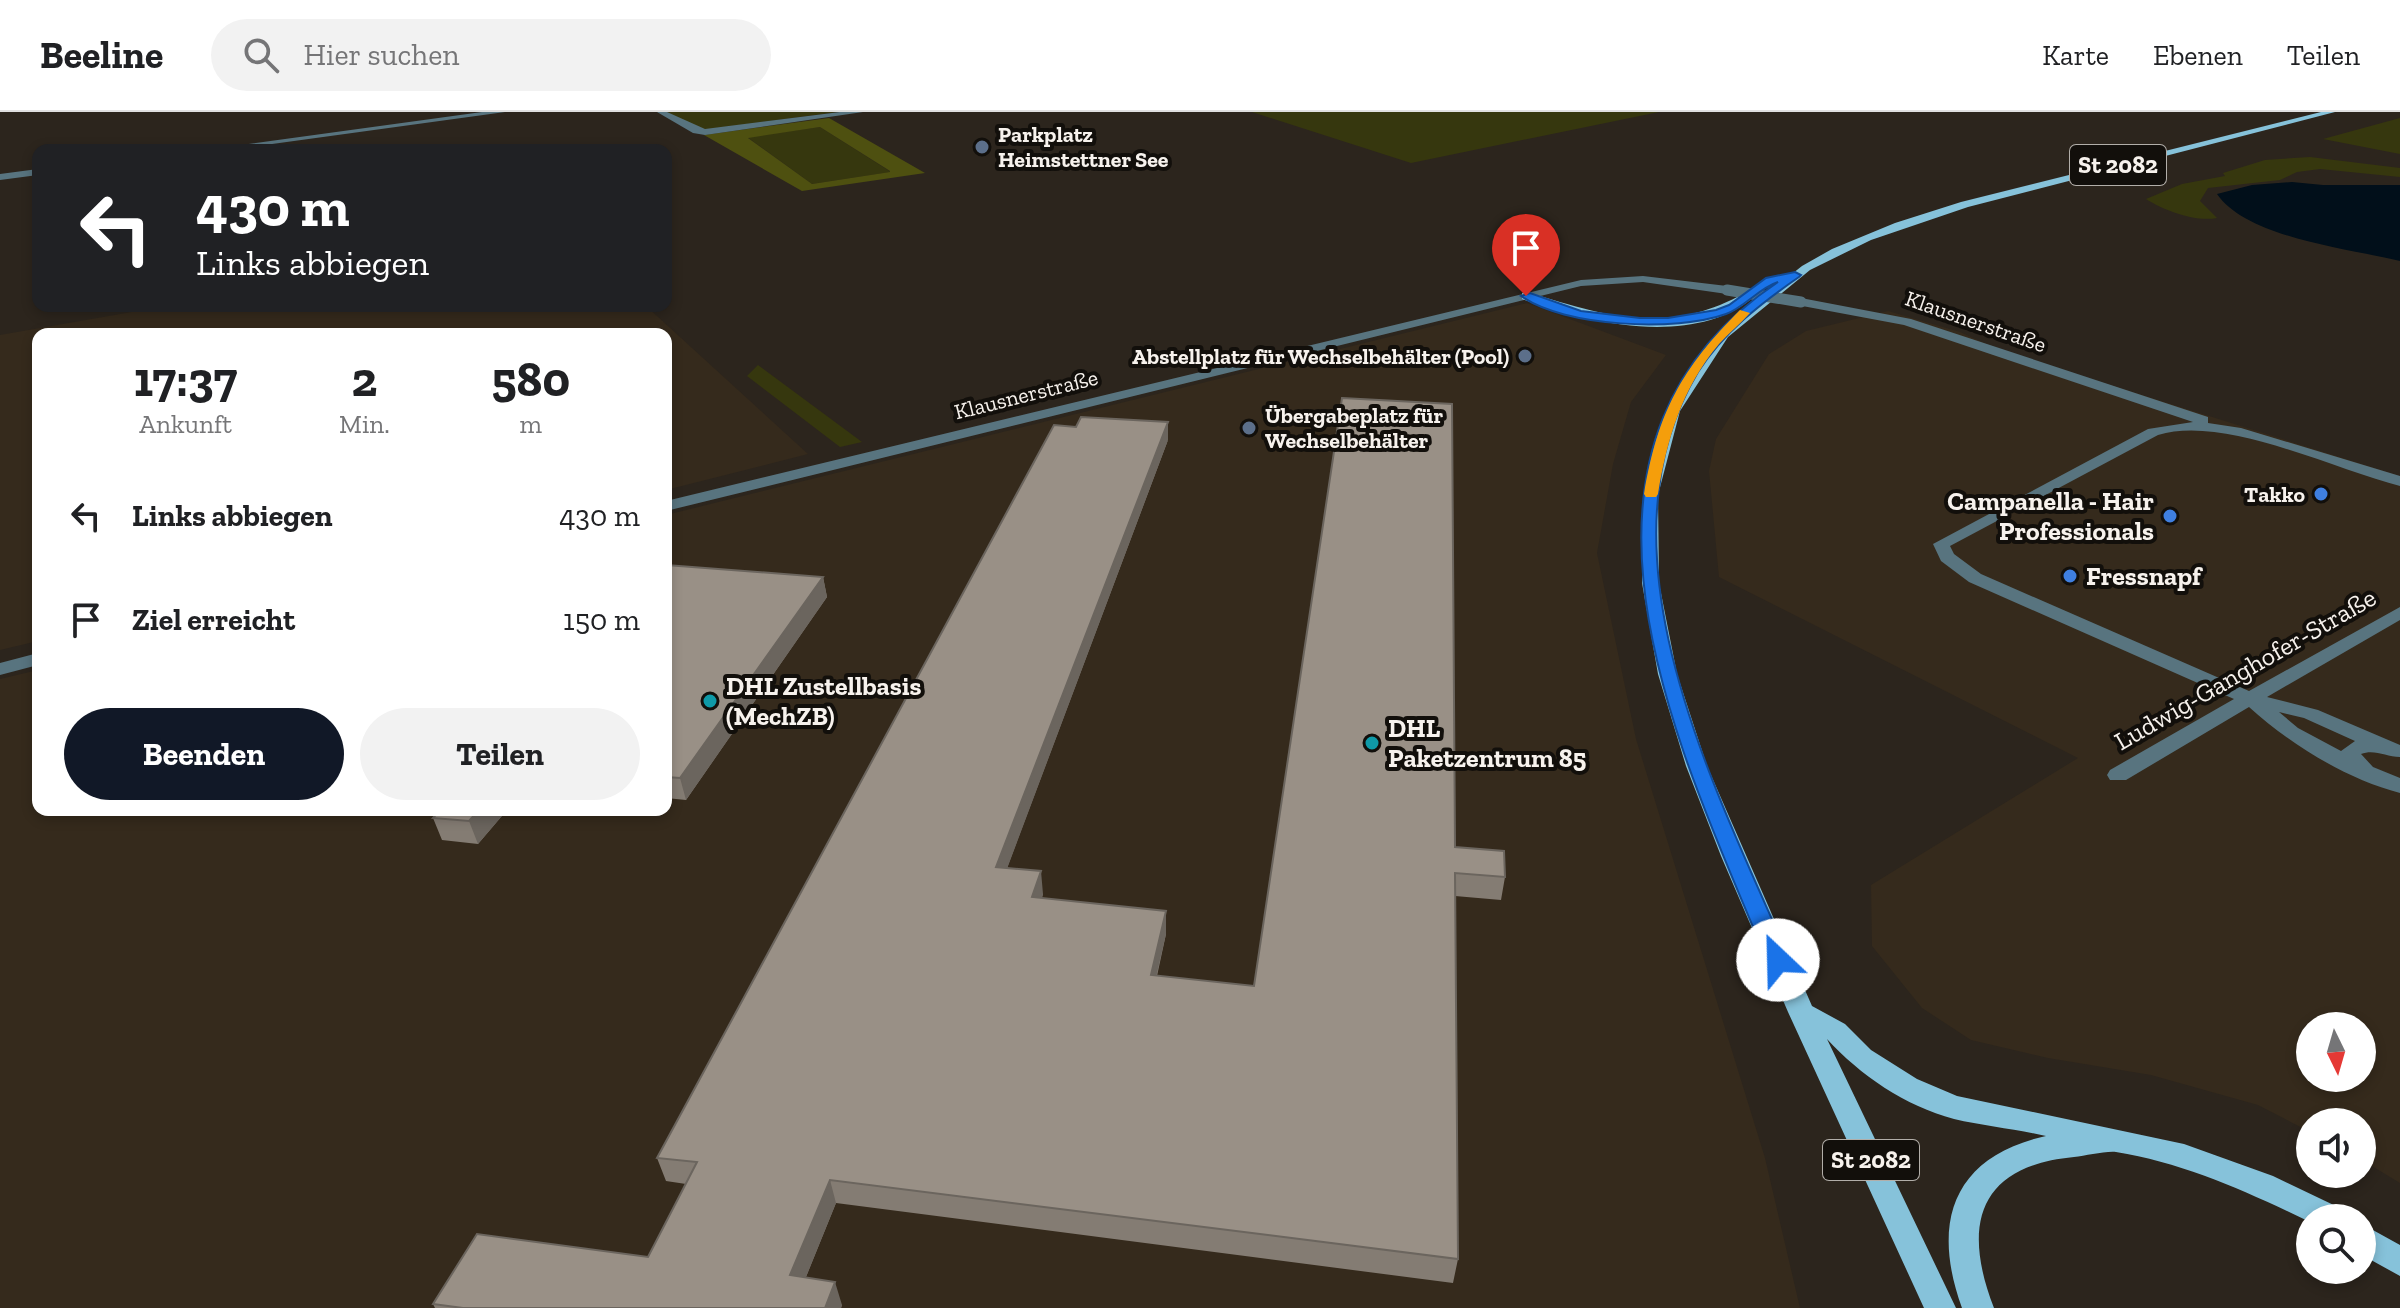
<!DOCTYPE html>
<html lang="de">
<meta charset="utf-8">
<style>
:root{--surface:#fff;--page:#f2f2f2;--text:#202124;--muted:#757577;--line:#e0e0e0;--accent:#111827}
body{margin:0;font-family:"Zilla Slab",serif;background:var(--page);color:var(--text);height:100vh;display:flex;flex-direction:column;font-size:30px;white-space:nowrap}
*{box-sizing:border-box;margin:0}
p{font-size:26px;color:var(--muted)}
.icon{flex:none;width:44px;height:44px;fill:none;stroke:currentColor;stroke-width:2;stroke-linecap:round;stroke-linejoin:round}
.map{position:relative;flex:1;overflow:hidden}
.side{position:absolute;left:32px;top:216px;width:640px;height:488px;display:flex;flex-direction:column;background:var(--surface);border-radius:16px;box-shadow:0 4px 12px #0003}
.side>*{flex:none}
.banner{position:absolute;left:32px;top:32px;width:640px;height:168px;border-radius:16px;box-shadow:0 4px 12px #0003;background:#202124;color:#fff;overflow:hidden}
.needle{width:52px;rotate:175deg}
.fabs{position:absolute;left:2296px;top:900px;display:grid;gap:16px}
.fabs a{display:grid;place-items:center;width:80px;height:80px;border-radius:50%;background:var(--surface);box-shadow:0 4px 12px #0003;font-size:40px}
.pin{position:absolute;display:grid;place-items:center;width:68px;height:68px;color:#fff;margin:-82px -34px;border-radius:50% 50% 50% 0;rotate:-45deg;box-shadow:0 0 8px #0007}
.pin .icon{rotate:45deg}
.me{position:absolute;width:88px;margin:-44px;rotate:336deg;stroke-linejoin:round;filter:drop-shadow(0 0 6px #0008)}
.turn{display:flex;align-items:center;gap:28px;height:168px;padding:0 32px;font-size:36px}
.turn .icon{width:104px;height:104px;stroke-width:2.5}
.turn b{display:block;font-size:56px;line-height:68px}
.eta{display:flex;justify-content:space-evenly;align-items:center;height:136px;text-align:center}
.eta b{font-size:48px;font-weight:800;line-height:56px}
.cta{display:flex;gap:16px;margin-top:auto;padding:16px 32px}
.cta a{flex:1;height:92px;border-radius:48px;background:var(--accent);color:#fff;font-size:32px;font-weight:800;line-height:92px;text-align:center}
.cta a+a{background:var(--page);color:var(--text)}
ul{padding:0;list-style:none}
li{display:flex;align-items:center;gap:24px;height:104px;padding:0 32px}
li div{flex:1}
li b{display:block;font-size:30px}
li em{font-style:normal}
header{display:flex;align-items:center;gap:48px;box-sizing:border-box;height:112px;padding:0 40px;background:var(--surface);border-bottom:2px solid var(--line)}
header strong{font-size:38px}
nav{display:flex;gap:44px;margin-inline-start:auto;font-size:28px}
.search{width:560px;height:72px;background:var(--page);display:flex;align-items:center;gap:20px;box-sizing:border-box;padding:0 28px;border-radius:44px;color:var(--muted);font-size:30px}
.map>svg:first-child{display:block}
</style>
<header>
<strong>Beeline</strong>
<div class="search"><svg class="icon" aria-label="search" viewBox="0 0 24 24"><circle cx="10" cy="10" r="6"/><path d="M15 15l6 6"/></svg>Hier suchen</div>
<nav><a>Karte</a><a>Ebenen</a><a>Teilen</a></nav>
</header>
<div class="map">
<svg width="2400" height="1196" viewBox="0 0 2400 1196">
<rect width="100%" height="100%" fill="#2c251d"/>
<path fill="#352a1c" fill-rule="evenodd" d="M 1527,191 L 1666,243 L 1631,290 L 1613,352 L 1597,441 L 1636,627 L 1765,1046 L 1800,1196 L 0,1196 L 0,567 L 38,558 L 38,698 L 666,698 L 666,403 Z
M 166,194 L 646,194 L 808,342 L 666,378 L 666,222 L 38,222 L 38,529 L 0,538 L 0,223 Z
M 1888,199 L 1960,220 L 2002,239 L 2400,364 L 2400,1071 L 2362,1048 L 2362,1010 L 2310,1010 L 2310,1020 L 2258,993 L 2151,963 L 2048,946 L 1971,928 L 1922,896 L 1872,834 L 1871,773 L 2078,646 L 1719,465 L 1709,359 L 1716,327 L 1769,242 L 1806,219 ZM 2310,914 L 2362,914 L 2362,966 L 2310,966 Z"/>
<path fill="#36370e" d="M 666,0 L 838,0 L 702,18 Z
M 1252,0 L 1659,0 L 1411,51 Z
M 2400,6 L 2400,42 L 2323,27 Z
M 820,15 L 891,60 L 812,72 L 747,25 Z
M 2310,45 L 2400,56 L 2400,65 L 2320,57 L 2297,60 L 2280,68 L 2208,76 L 2200,89 L 2217,106 C 2195,110 2165,99 2146,87 L 2182,72 L 2225,64 L 2223,61 L 2265,48 Z
M 758,253 L 862,330 L 840,335 L 747,264 Z"/>
<path fill="#4e5010" fill-rule="evenodd" d="M 829,6 L 925,61 L 802,79 L 704,23 ZM 820,15 L 890,59 L 890,60 L 812,72 L 748,26 Z"/>
<path fill="#010f1a" d="M 2292,70 L 2323,73 L 2400,73 L 2400,149 C 2350,137 2247,126 2217,82 L 2252,73 Z"/>
<g fill="none" stroke-linecap="round" stroke-linejoin="round">
<path fill="#58747f" fill-rule="evenodd" d="M 482,0 L 505,0 L 229,38 L 205,38 Z
M 657,0 L 667,0 L 705,17 L 840,0 L 863,0 L 705,23 L 693,21 Z
M 38,57 L 38,63 L 0,68 L 0,62 Z
M 1643,164 L 1727,174 L 1733,178 L 1727,182 L 1643,170 L 1581,174 L 666,399 L 666,389 L 1581,168 Z
M 1801,186 L 1911,207 L 2208,305 L 2208,311 L 2241,316 L 2400,364 L 2400,374 C 2333,357 2225,303 2158,323 L 1950,434 L 1954,442 L 1981,462 L 2249,579 L 2400,495 L 2400,508 L 2267,585 L 2318,598 L 2400,633 L 2400,645 C 2386,645 2375,637 2361,642 L 2373,655 L 2400,666 L 2400,681 C 2346,667 2290,632 2249,595 L 2126,668 L 2110,668 L 2107,663 L 2110,658 L 2234,587 L 1969,470 L 1941,449 L 1933,432 L 2148,317 L 2193,310 L 1904,213 L 1797,193 L 1795,190 ZM 2279,600 L 2304,606 L 2355,629 L 2341,639 L 2298,616 Z
M 38,541 L 38,553 L 0,563 L 0,551 Z"/>
<path fill="#86c2da" fill-rule="evenodd" d="M 2321,0 L 2335,0 L 1968,95 L 1871,128 L 1810,158 L 1728,225 L 1680,299 L 1658,383 L 1659,471 L 1677,562 L 1707,654 L 1812,894 L 1845,912 L 1871,938 L 1917,967 L 1957,984 L 2184,1032 L 2273,1064 L 2342,1097 L 2346,1106 L 2310,1106 L 2310,1110 C 2248,1080 2184,1051 2116,1040 C 2104,1039 2086,1044 2074,1045 C 1977,1054 1962,1114 1994,1196 L 1962,1196 C 1931,1111 1952,1045 2046,1024 C 2016,1017 1984,1014 1954,1007 C 1905,994 1860,963 1827,927 L 1956,1196 L 1924,1196 L 1788,900 L 1721,744 L 1686,654 L 1658,562 L 1642,471 L 1643,383 L 1666,299 L 1719,220 L 1802,154 L 1832,137 L 1895,111 L 1961,90 Z
M 1526,180 C 1608,204 1664,225 1745,181 L 1755,184 C 1696,236 1587,212 1522,187 L 1522,181 Z
M 2362,1112 L 2400,1133 L 2400,1164 L 2362,1143 Z"/>
<path stroke="#58747f" stroke-width="11" d="M 1727,178 L 1801,190"/>
</g>
<path fill="#847c73" d="M 1168,328 L 1007,756 L 1043,782 L 1042,786 L 1166,822 L 1157,864 L 1254,874 L 1455,735 L 1505,765 L 1501,788 L 1455,784 L 1458,1147 L 1453,1171 L 836,1091 L 806,1165 L 842,1193 L 841,1196 L 435,1196 L 433,1192 L 648,1145 L 686,1072 L 666,1069 L 657,1046 Z
M 666,453 L 823,465 L 827,485 L 686,688 L 666,686 Z
M 507,698 L 478,732 L 442,728 L 433,706 Z"/>
<path fill="#6b655e" d="M 1168,310 L 1168,328 L 999,778 L 996,755 Z
M 823,465 L 827,485 L 686,688 L 680,666 Z
M 479,698 L 507,698 L 478,732 L 469,709 Z
M 1041,759 L 1043,782 L 1034,808 L 1032,785 Z
M 1166,799 L 1166,822 L 1151,887 L 1151,863 Z
M 830,1068 L 836,1091 L 797,1187 L 790,1163 Z
M 835,1170 L 842,1193 L 841,1196 L 825,1196 Z"/>
<path fill="#999086" stroke="#6b655e" stroke-width="2" d="M 1342,286 L 1452,292 L 1455,735 L 1504,739 L 1505,765 L 1455,761 L 1458,1147 L 830,1068 L 790,1163 L 835,1170 L 825,1196 L 463,1196 L 433,1192 L 477,1122 L 648,1145 L 697,1050 L 657,1046 L 1054,313 L 1076,315 L 1081,305 L 1168,310 L 996,755 L 1041,759 L 1032,785 L 1166,799 L 1151,863 L 1254,874 Z
M 666,453 L 823,465 L 680,666 L 666,665 Z
M 440,698 L 479,698 L 469,709 L 433,706 Z"/>
<path fill="#1a73e8" stroke="#114b97" stroke-width="2" d="M 1795,160 L 1801,163 L 1799,165 C 1761,191 1723,221 1698,260 C 1590,440 1716,678 1790,848 L 1786,853 L 1778,856 L 1770,853 L 1767,848 C 1678,635 1530,336 1778,170 C 1759,176 1745,195 1726,202 C 1676,220 1564,215 1521,184 L 1530,181 L 1581,199 L 1640,206 L 1668,206 L 1716,198 L 1729,193 L 1766,166 Z"/>
<path fill="#f59e0b" d="M 1740,198 L 1750,201 C 1740,212 1729,221 1719,232 C 1682,276 1667,327 1658,382 L 1656,385 L 1646,385 L 1644,382 C 1658,300 1681,257 1740,198 Z"/>
<g fill="#5c6f8a" stroke="#120f0b" stroke-width="3">
<circle cx="982" cy="35" r="8"/>
<circle cx="1525" cy="244" r="8"/>
<circle cx="1249" cy="316" r="8"/>
</g>
<g fill="#3f7fe0" stroke="#120f0b" stroke-width="3">
<circle cx="2321" cy="382" r="8"/>
<circle cx="2170" cy="404" r="8"/>
<circle cx="2070" cy="464" r="8"/>
</g>
<g fill="#0f9aa8" stroke="#120f0b" stroke-width="3">
<circle cx="710" cy="589" r="8"/>
<circle cx="1372" cy="631" r="8"/>
</g>
<g text-anchor="middle" stroke-width="8" stroke-linejoin="round" paint-order="stroke">
<g font-size="22" font-weight="bold" fill="#f7f2ed" stroke="#120f0b" text-anchor="start">
<text x="998" y="30">Parkplatz<tspan x="998" dy="25">Heimstettner See</tspan></text>
<text x="1509" y="252" text-anchor="end">Abstellplatz für Wechselbehälter (Pool)</text>
<text x="1265" y="311">Übergabeplatz für<tspan x="1265" dy="25">Wechselbehälter</tspan></text>
<text x="2305" y="390" text-anchor="end">Takko</text>
</g>
<g font-size="22" fill="#f7f2ed" stroke="#120f0b">
<text transform="translate(1976 209) rotate(19)" y="8">Klausnerstraße</text>
<text transform="translate(1026 282) rotate(-14)" y="8">Klausnerstraße</text>
</g>
<g fill="#120f0b" stroke="#b2aea9" stroke-width="2">
<rect x="2070" y="33" width="96" height="40" rx="6"/>
<rect x="1823" y="1028" width="96" height="40" rx="6"/>
</g>
<g font-size="24" font-weight="bold" fill="#f7f2ed">
<text x="2118" y="61">St 2082</text>
<text x="1871" y="1056">St 2082</text>
</g>
<g font-size="26" font-weight="bold" fill="#f7f2ed" stroke="#120f0b" text-anchor="start">
<text x="2154" y="398" text-anchor="end">Campanella - Hair<tspan x="2154" dy="30">Professionals</tspan></text>
<text x="2086" y="473">Fressnapf</text>
<text x="726" y="583">DHL Zustellbasis<tspan x="726" dy="30">(MechZB)</tspan></text>
<text x="1388" y="625">DHL<tspan x="1388" dy="30">Paketzentrum 85</tspan></text>
</g>
<g font-size="26" fill="#f7f2ed" stroke="#120f0b">
<text transform="translate(2245 557) rotate(-30)" y="9">Ludwig-Ganghofer-Straße</text>
</g>
</g>
</svg>
<div class="fabs">
<a><svg class="needle" viewBox="-14 -14 28 28"><path d="M0-13l5 13h-10z" fill="#e53935"/><path d="M0 13l5-13h-10z" fill="#757577"/></svg></a>
<a><svg class="icon" aria-label="sound" viewBox="0 0 24 24"><path d="M4 9h4l5-4v14l-5-4H4zM17 9q2 3 0 6"/></svg></a>
<a><svg class="icon" aria-label="search" viewBox="0 0 24 24"><circle cx="10" cy="10" r="6"/><path d="M15 15l6 6"/></svg></a>
</div>
<div class="pin" style="left:1526px;top:184px;background:#d93025"><svg class="icon" aria-label="arrive" viewBox="0 0 24 24"><path d="M6 21V4h12l-3 4 3 4H6"/></svg></div>
<svg class="me" style="left:1778px;top:848px" viewBox="-20 -20 40 40"><circle r="19" fill="#fff"/><path d="M0-13L10 11 0 6-10 11z" fill="#1a73e8"/></svg>
<div class="banner">
<div class="turn"><svg class="icon" aria-label="left" viewBox="0 0 24 24"><path d="M17 20v-9H6M10 6l-5 5 5 5"/></svg><div><b>430 m</b>Links abbiegen</div></div>
</div>
<section class="side">
<div class="eta">
<div><b>17:37</b><p>Ankunft</p></div>
<div><b>2</b><p>Min.</p></div>
<div><b>580</b><p>m</p></div>
</div>
<ul>
<li><svg class="icon" aria-label="left" viewBox="0 0 24 24"><path d="M17 20v-9H6M10 6l-5 5 5 5"/></svg><div><b>Links abbiegen</b></div><em>430 m</em></li>
<li><svg class="icon" aria-label="arrive" viewBox="0 0 24 24"><path d="M6 21V4h12l-3 4 3 4H6"/></svg><div><b>Ziel erreicht</b></div><em>150 m</em></li>
</ul>
<div class="cta"><a>Beenden</a><a>Teilen</a></div>
</section>
</div>
